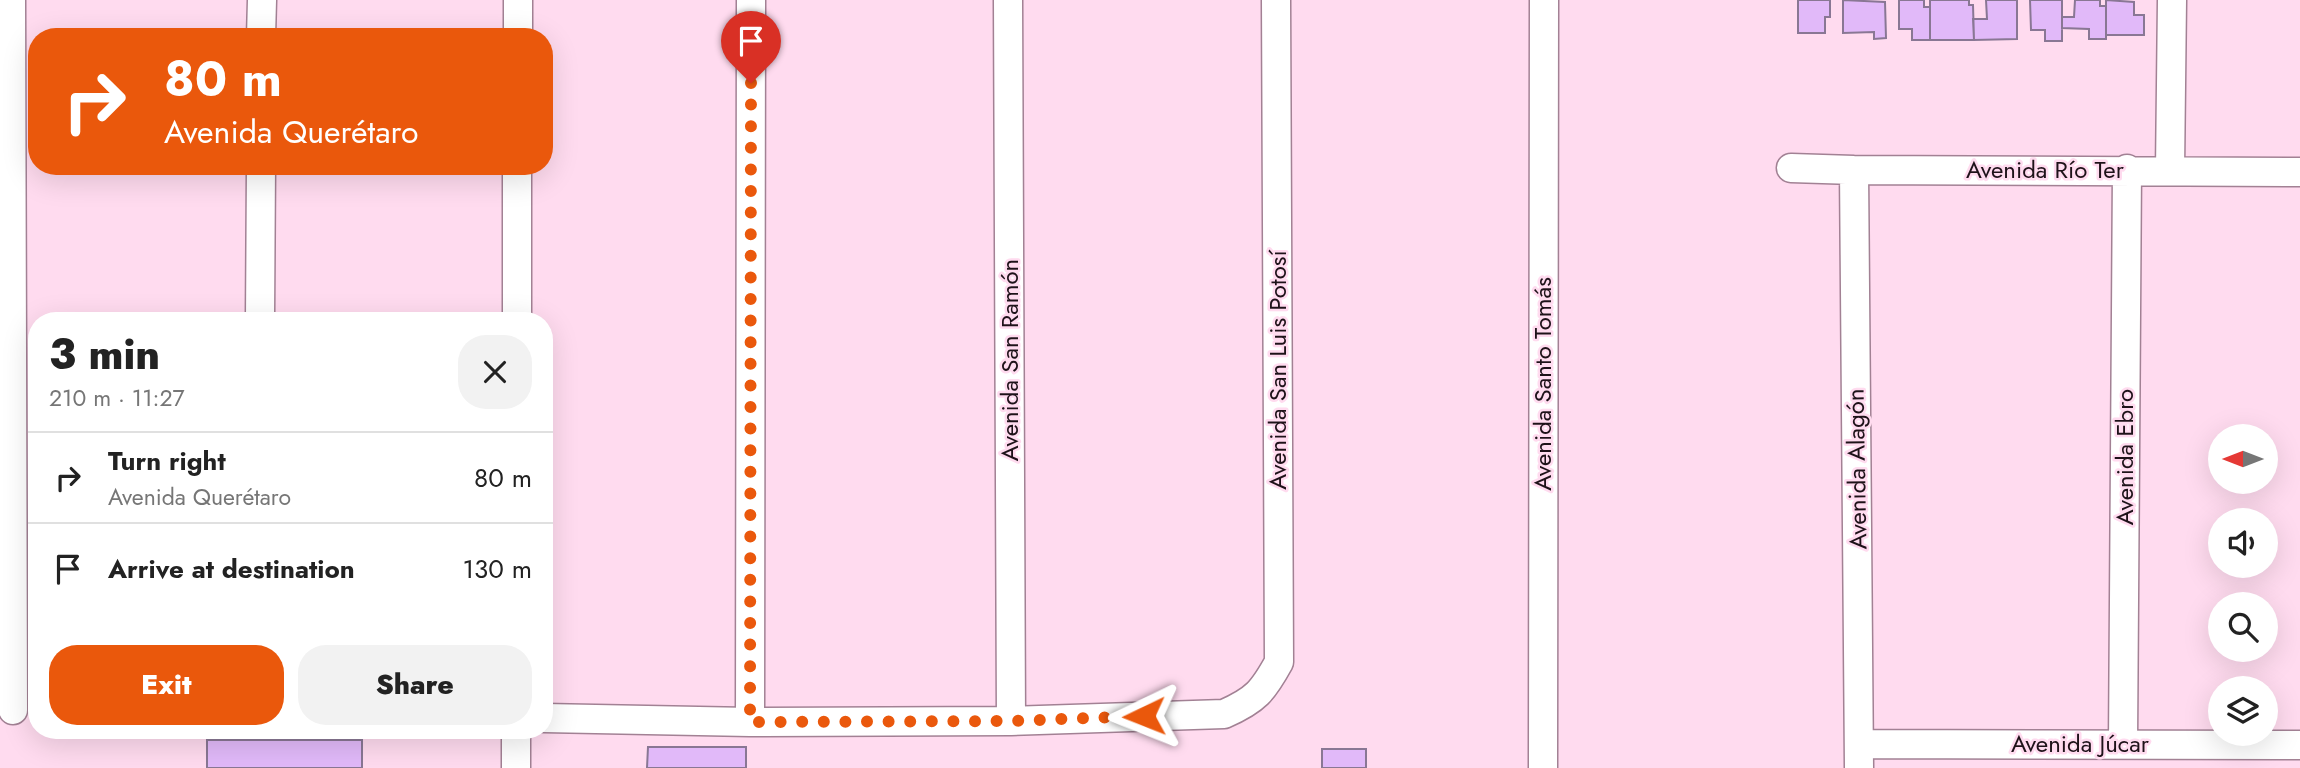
<!DOCTYPE html>
<meta charset="utf-8">
<style>
:root{--surface:#fff;--page:#f2f2f2;--text:#222;--muted:#767676;--line:#e0e0e0;--accent:#ea580c}
body{margin:0;font-family:Jost,sans-serif;background:var(--page);color:var(--text);height:100vh;display:flex;flex-direction:column;font-size:26px;white-space:nowrap}
*{box-sizing:border-box;margin:0}
p{font-size:23px;color:var(--muted)}
.icon{flex:none;width:38px;height:38px;fill:none;stroke:currentColor;stroke-width:2;stroke-linecap:round;stroke-linejoin:round}
.map{position:relative;flex:1;overflow:hidden}
.details{position:absolute;left:28px;top:312px;width:525px;height:427px;display:flex;flex-direction:column;background:var(--surface);border-radius:28px;box-shadow:0 7px 28px #0002}
.details>*{flex:none}
.guide{position:absolute;left:28px;top:28px;width:525px;height:147px;border-radius:28px;box-shadow:0 7px 28px #0002;background:#ea580c;color:#fff;overflow:hidden}
.needle{width:46px;rotate:270deg}
.controls{position:absolute;left:2208px;top:424px;display:grid;gap:14px}
.controls a{display:grid;place-items:center;width:70px;height:70px;border-radius:50%;background:var(--surface);box-shadow:0 7px 28px #0002;font-size:35px}
.pin{position:absolute;display:grid;place-items:center;width:60px;height:60px;color:#fff;margin:-72px -30px;border-radius:50% 50% 50% 0;rotate:-45deg;box-shadow:0 0 7px #0007}
.pin .icon{rotate:45deg}
.me{position:absolute;width:77px;margin:-38px;rotate:268deg;stroke-linejoin:round;filter:drop-shadow(0 0 5px #0008)}
.turn{display:flex;align-items:center;gap:24px;height:147px;padding:0 21px;font-size:32px}
.turn .icon{width:91px;height:91px;stroke-width:2.5}
.turn b{display:block;font-size:49px;line-height:60px}
.round{display:grid;place-items:center;flex:none;width:74px;height:74px;border-radius:28px;background:var(--page)}
.overview{display:flex;align-items:center;justify-content:space-between;height:119px;padding:0 21px}
h1{font-size:42px;font-weight:800;line-height:52px}
.button{display:flex;gap:14px;margin-top:auto;padding:14px 21px}
.button a{flex:1;height:80px;border-radius:28px;background:var(--accent);color:#fff;font-size:28px;font-weight:800;line-height:80px;text-align:center}
.button a+a{background:var(--page);color:var(--text)}
ul{padding:0;list-style:none}
li{display:flex;align-items:center;gap:21px;height:91px;padding:0 21px;border-top:2px solid var(--line)}
li div{flex:1}
li b{display:block;font-size:26px}
li em{font-style:normal}
.map>svg:first-child{display:block}
</style>
<div class="map">
<svg width="2300" height="768" viewBox="0 0 2300 768">
<rect width="100%" height="100%" fill="#ffdbef"/>
<path fill="#e1b9f9" stroke="#897794" stroke-width="2" d="M 1798,0 L 1830,0 L 1830,17 L 1825,17 L 1825,33 L 1798,33 Z
M 1843,0 L 1885,2 L 1886,38 L 1874,39 L 1874,32 L 1843,33 Z
M 1899,0 L 1924,0 L 1924,7 L 1930,7 L 1930,40 L 1912,40 L 1912,29 L 1899,29 Z
M 1930,0 L 1969,0 L 1969,5 L 1973,5 L 1974,40 L 1930,40 Z
M 1986,0 L 2017,0 L 2017,39 L 1974,40 L 1973,19 L 1987,19 Z
M 2030,0 L 2062,0 L 2062,41 L 2045,41 L 2045,30 L 2031,30 Z
M 2075,0 L 2100,0 L 2100,6 L 2106,6 L 2106,39 L 2089,39 L 2089,29 L 2062,28 L 2062,17 L 2074,17 Z
M 2106,0 L 2134,2 L 2134,15 L 2144,15 L 2144,35 L 2106,35 Z
M 207,740 L 362,740 L 362,768 L 207,768 Z
M 648,747 L 746,747 L 746,768 L 647,768 Z
M 1322,749 L 1366,749 L 1366,768 L 1322,768 Z"/>
<g fill="none" stroke-linecap="round" stroke-linejoin="round">
<defs>
<path id="street" d="M 11,0 L 13,710
M 1008,0 L 1011,721
M 261,37 L 262,0
M 518,37 L 518,0
M 1791,168 L 1854,170 L 2300,172
M 1854,170 L 1859,768
M 2170,170 L 2172,0
M 260,320 L 261,166
M 517,320 L 517,166
M 544,718 L 750,722 L 1011,721 L 1224,714 C 1256,700 1263,691 1279,662 L 1276,0
M 750,722 L 751,0
M 1860,744 L 2300,745
M 2123,744 L 2127,169
M 516,768 L 516,730
M 1543,768 L 1544,0"/>
</defs>
<use href="#street" stroke="#a28194" stroke-width="31"/>
<use href="#street" stroke="#fff" stroke-width="28"/>
</g>
<g fill="none" stroke-linecap="round" stroke-linejoin="round">
<path stroke="#ea580c" stroke-width="12" stroke-dasharray="0 21.6" d="M 751,83 L 750,722 L 1011,721 L 1144,716"/>
</g>
<g text-anchor="middle" stroke-width="5" stroke-linejoin="round" paint-order="stroke">
<g font-size="24" fill="#1e1219" stroke="#ffdbef">
<text x="2045" y="178">Avenida Río Ter</text>
<text transform="translate(1010 360) rotate(-90)" y="8">Avenida San Ramón</text>
<text transform="translate(1278 370) rotate(-90)" y="8">Avenida San Luis Potosí</text>
<text transform="translate(1543 384) rotate(-90)" y="8">Avenida Santo Tomás</text>
<text transform="translate(2125 457) rotate(-90)" y="8">Avenida Ebro</text>
<text transform="translate(1857 469) rotate(-91)" y="8">Avenida Alagón</text>
<text x="2080" y="752">Avenida Júcar</text>
</g>
</g>
</svg>
<div class="controls">
<a><svg class="needle" viewBox="-14 -14 28 28"><path d="M0-13l5 13h-10z" fill="#e53935"/><path d="M0 13l5-13h-10z" fill="#767676"/></svg></a>
<a><svg class="icon" aria-label="sound" viewBox="0 0 24 24"><path d="M4 9h4l5-4v14l-5-4H4zM17 9q2 3 0 6"/></svg></a>
<a><svg class="icon" aria-label="search" viewBox="0 0 24 24"><circle cx="10" cy="10" r="6"/><path d="M15 15l6 6"/></svg></a>
<a><svg class="icon" aria-label="layers" viewBox="0 0 24 24"><path d="M12 4l9 5-9 5-9-5zM3 14l9 5 9-5"/></svg></a>
</div>
<div class="pin" style="left:751px;top:83px;background:#d93025"><svg class="icon" aria-label="arrive" viewBox="0 0 24 24"><path d="M6 21V4h12l-3 4 3 4H6"/></svg></div>
<svg class="me" style="left:1144px;top:716px" viewBox="-20 -20 40 40"><path d="M0-17L14 15 0 8-14 15z" fill="#ea580c" stroke="#fff" stroke-width="4"/></svg>
<div class="guide">
<div class="turn"><svg class="icon" aria-label="right" viewBox="0 0 24 24"><path d="M7 20v-9h11M14 6l5 5-5 5"/></svg><div><b>80 m</b>Avenida Querétaro</div></div>
</div>
<section class="details">
<div class="overview"><div><h1>3 min</h1><p>210 m · 11:27</p></div><a class="round"><svg class="icon" aria-label="close" viewBox="0 0 24 24"><path d="M6 6l12 12M18 6L6 18"/></svg></a></div>
<ul>
<li><svg class="icon" aria-label="right" viewBox="0 0 24 24"><path d="M7 20v-9h11M14 6l5 5-5 5"/></svg><div><b>Turn right</b><p>Avenida Querétaro</p></div><em>80 m</em></li>
<li><svg class="icon" aria-label="arrive" viewBox="0 0 24 24"><path d="M6 21V4h12l-3 4 3 4H6"/></svg><div><b>Arrive at destination</b></div><em>130 m</em></li>
</ul>
<div class="button"><a>Exit</a><a>Share</a></div>
</section>
</div>
